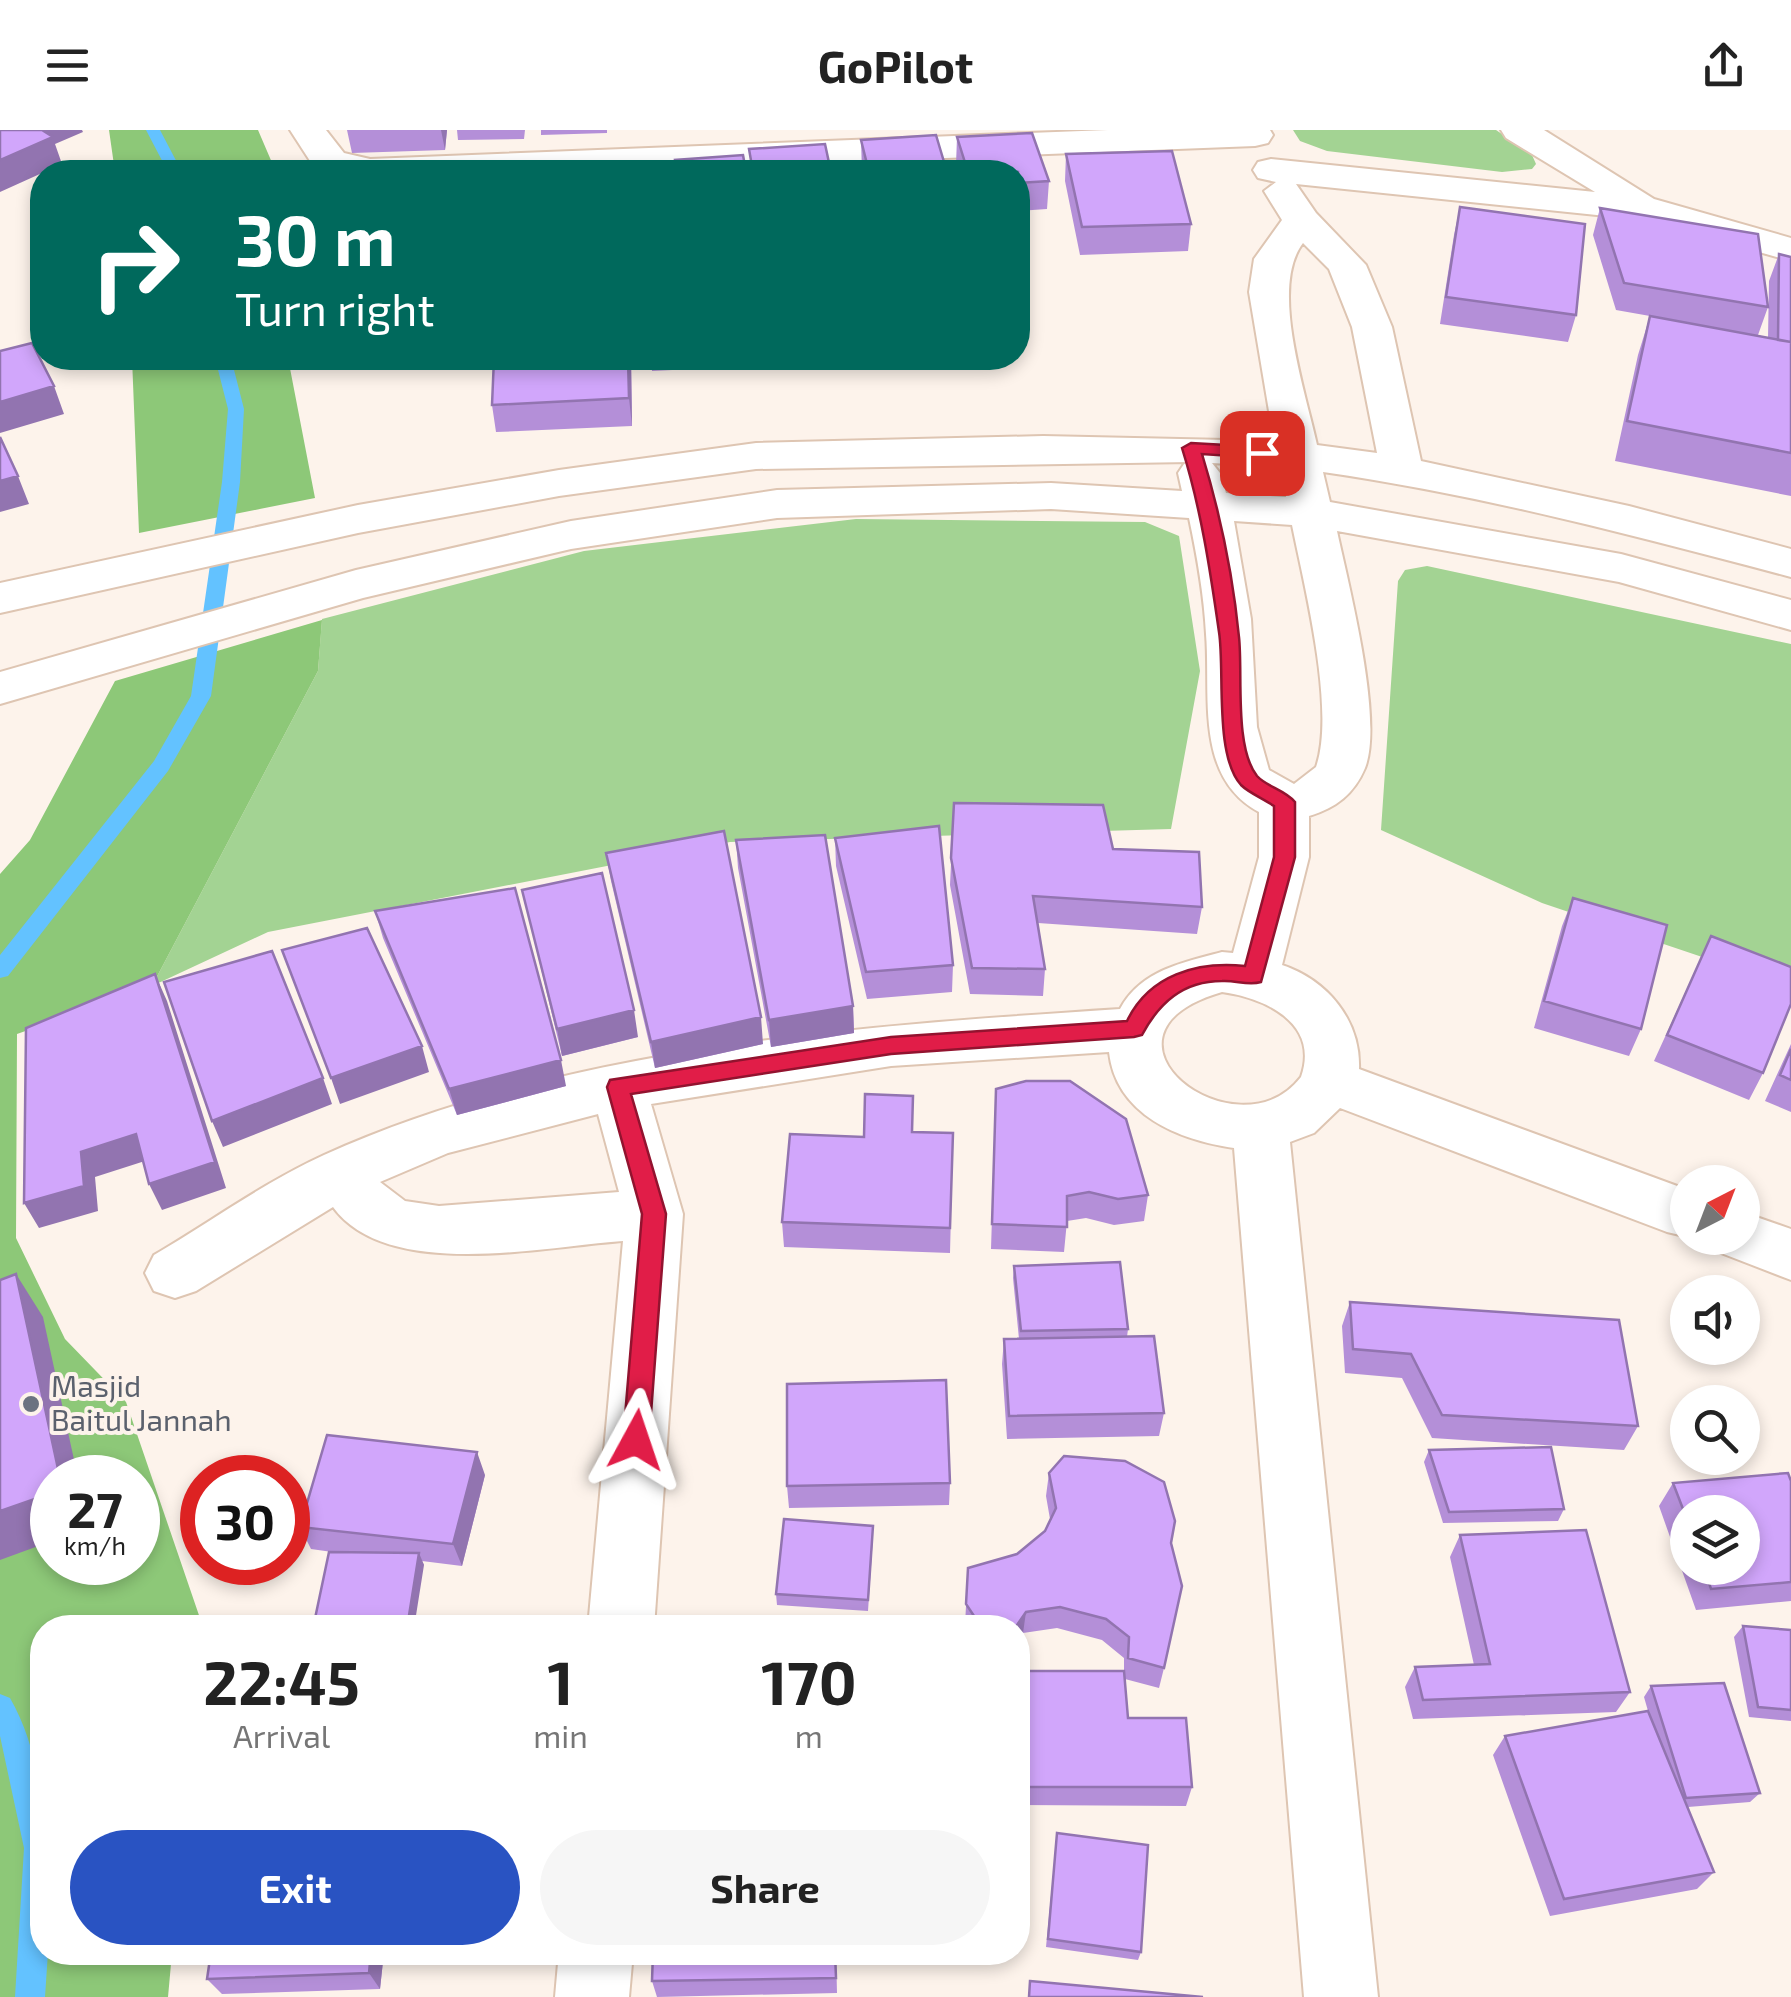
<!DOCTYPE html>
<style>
:root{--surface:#fff;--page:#f6f6f6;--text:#222;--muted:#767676;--accent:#2953c2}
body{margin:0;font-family:"Exo 2",sans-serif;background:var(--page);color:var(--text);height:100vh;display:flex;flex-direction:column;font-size:38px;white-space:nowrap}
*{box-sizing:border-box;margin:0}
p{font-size:32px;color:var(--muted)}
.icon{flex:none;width:55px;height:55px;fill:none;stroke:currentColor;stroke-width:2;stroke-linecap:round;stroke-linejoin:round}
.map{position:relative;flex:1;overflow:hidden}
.details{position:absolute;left:30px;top:1485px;width:1000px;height:350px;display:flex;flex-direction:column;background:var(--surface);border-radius:40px;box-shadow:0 5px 15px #0003}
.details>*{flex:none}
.guide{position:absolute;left:30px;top:30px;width:1000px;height:210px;border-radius:40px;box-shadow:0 5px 15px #0003;background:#00695c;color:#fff;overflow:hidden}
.needle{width:65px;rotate:42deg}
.controls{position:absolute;left:1670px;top:1035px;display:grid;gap:20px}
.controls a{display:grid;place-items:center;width:90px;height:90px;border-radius:50%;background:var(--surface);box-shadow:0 5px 15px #0003;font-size:50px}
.speed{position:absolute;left:30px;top:1325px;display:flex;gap:20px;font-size:50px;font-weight:700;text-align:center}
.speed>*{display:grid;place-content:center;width:130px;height:130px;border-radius:50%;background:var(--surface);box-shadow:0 5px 15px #0003;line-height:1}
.speed small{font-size:25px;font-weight:400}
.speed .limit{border:15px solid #d22;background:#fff;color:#111}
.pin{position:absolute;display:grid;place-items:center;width:85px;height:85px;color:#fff;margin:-42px;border-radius:20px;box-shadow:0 5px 15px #0006}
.me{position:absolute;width:110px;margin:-55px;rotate:5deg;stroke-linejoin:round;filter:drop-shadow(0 0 8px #0008)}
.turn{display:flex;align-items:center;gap:35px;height:210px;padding:0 40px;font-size:45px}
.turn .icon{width:130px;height:130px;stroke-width:2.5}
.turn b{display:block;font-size:70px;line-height:85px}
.eta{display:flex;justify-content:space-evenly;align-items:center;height:170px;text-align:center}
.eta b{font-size:60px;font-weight:700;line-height:70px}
.cta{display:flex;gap:20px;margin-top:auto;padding:20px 40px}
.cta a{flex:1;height:115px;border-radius:60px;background:var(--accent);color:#fff;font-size:40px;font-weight:700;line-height:115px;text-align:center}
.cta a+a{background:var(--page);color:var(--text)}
header{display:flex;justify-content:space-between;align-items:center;height:130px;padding:0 40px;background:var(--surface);font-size:45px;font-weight:700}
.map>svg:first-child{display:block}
</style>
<header><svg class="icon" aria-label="menu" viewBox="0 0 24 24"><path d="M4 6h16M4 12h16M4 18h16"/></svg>GoPilot<svg class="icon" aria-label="share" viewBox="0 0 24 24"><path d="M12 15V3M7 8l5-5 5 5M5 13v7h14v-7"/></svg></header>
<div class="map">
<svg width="1791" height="1867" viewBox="0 0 1791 1867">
<rect width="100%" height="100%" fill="#fdf3eb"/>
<path fill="#a3d393" d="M 1293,0 L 1496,0 L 1532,25 L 1536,34 L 1532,39 L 1502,42 L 1327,21 L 1300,11 Z
M 856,389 L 1145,392 L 1179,406 L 1200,541 L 1171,699 L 730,712 L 268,802 L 152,856 L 318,541 L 322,489 L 584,421 Z
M 1427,436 L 1791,514 L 1791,857 L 1542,773 L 1381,700 L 1398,451 L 1405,440 Z"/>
<path fill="#8dc878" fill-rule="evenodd" d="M 109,0 L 258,0 L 276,42 L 115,42 Z
M 132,228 L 288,228 L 315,368 L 139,403 Z
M 322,490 L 318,541 L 152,856 L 17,904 L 16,1108 L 65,1209 L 126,1272 L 203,1497 L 42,1498 L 42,1822 L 172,1823 L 168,1867 L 0,1867 L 0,744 L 30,710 L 115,551 ZM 52,1348 L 138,1348 L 138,1432 L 52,1432 Z"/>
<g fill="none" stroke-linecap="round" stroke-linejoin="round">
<path fill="#63c2ff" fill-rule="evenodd" d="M 146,0 L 160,0 L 182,42 L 168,42 Z
M 215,228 L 231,228 L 244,279 L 240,352 L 211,566 L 168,641 L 8,846 L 0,848 L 0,825 L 154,631 L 191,566 L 222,352 L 228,279 Z
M 0,1564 L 10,1568 C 54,1645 42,1737 42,1822 L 48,1822 L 45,1867 L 15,1867 L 24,1718 L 0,1606 Z"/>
<defs>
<path id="street" d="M 290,0 L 326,0 L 344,23 L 370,29 L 1108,0 L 1270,0 L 1273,5 L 1268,13 L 1255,16 L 583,42 L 328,42 L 312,34 Z
M 1501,0 L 1544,0 L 1654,69 L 1791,108 L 1791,131 L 1645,90 L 1296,54 L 1316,83 L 1366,135 L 1392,197 L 1421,331 L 1629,376 L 1791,419 L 1791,447 C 1637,406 1482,365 1323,342 L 1330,372 L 1621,424 L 1791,470 L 1791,500 L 1619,452 L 1337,401 C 1348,453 1384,590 1365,638 C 1354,664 1336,678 1309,686 L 1309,727 L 1282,835 C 1327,850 1361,890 1359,939 L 1688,1060 L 1688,1108 L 1693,1108 L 1667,1102 L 1340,978 L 1314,1003 L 1290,1012 L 1378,1867 L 1304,1867 L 1234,1018 C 1179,1010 1116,985 1109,922 L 891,936 L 651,974 L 683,1084 L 654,1498 L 588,1498 L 623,1111 C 541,1117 387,1151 333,1077 L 196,1161 L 175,1168 L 154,1161 L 145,1143 L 154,1125 C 210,1092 265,1052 324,1025 C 565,916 859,896 1120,879 C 1141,840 1182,833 1222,822 L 1233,823 L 1259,727 L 1259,682 C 1194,647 1211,566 1206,504 C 1204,465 1197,426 1189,388 L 1051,379 L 777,388 L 571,419 L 363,468 L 0,574 L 0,542 L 356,440 L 571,391 L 777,360 L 1051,353 L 1182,361 L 1178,343 L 1184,334 L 1191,332 L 756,339 L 559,366 L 358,403 L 0,483 L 0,453 L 358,375 L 559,340 L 756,313 L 1043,306 L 1274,311 L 1249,162 L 1254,129 L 1282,90 L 1264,61 L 1276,52 L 1258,48 L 1253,40 L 1258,32 L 1271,29 L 1595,62 L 1506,8 ZM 1303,113 L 1329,139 L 1352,197 L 1377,323 L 1317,315 C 1306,263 1269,157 1303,113 ZM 1212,333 L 1280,337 L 1286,367 L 1226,363 L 1220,343 ZM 1234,391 L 1292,395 C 1304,455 1336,580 1316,637 L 1294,654 L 1269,640 L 1257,597 L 1251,489 ZM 1222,862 C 1265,868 1320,893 1301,947 C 1237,1030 1074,905 1222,862 ZM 598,984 L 619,1062 L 439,1076 L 405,1071 L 380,1052 L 448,1023 Z
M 1742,1082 L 1791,1099 L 1791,1150 L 1721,1123 L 1713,1108 L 1742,1108 Z
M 559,1822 L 633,1822 L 629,1867 L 555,1867 Z"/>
</defs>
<use href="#street" stroke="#dec5b2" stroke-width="4"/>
<use href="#street" fill="#fff" fill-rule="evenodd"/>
</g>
<path fill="#b48fd8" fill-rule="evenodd" d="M 347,0 L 447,0 L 445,20 L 352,23 Z
M 457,0 L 525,0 L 524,9 L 458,10 Z
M 541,0 L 607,0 L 607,3 L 541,5 Z
M 957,7 L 1049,51 L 1047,79 L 1018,81 L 1018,42 L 959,42 L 956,35 Z
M 861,10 L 947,42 L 862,42 Z
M 1066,24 L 1191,94 L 1188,121 L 1080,125 L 1065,51 Z
M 1460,77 L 1576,185 L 1568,212 L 1440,194 L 1454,105 Z
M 1600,78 L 1768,177 L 1758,205 L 1768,208 L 1769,151 L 1779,124 L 1791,127 L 1791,366 L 1615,331 L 1638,225 L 1650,186 L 1616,180 L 1593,105 Z
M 631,228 L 632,296 L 496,302 L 492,275 Z
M 651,228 L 712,228 L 713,238 L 652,241 Z
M 911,228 L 997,228 L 997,230 L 912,234 Z
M 954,673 L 1113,719 L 1202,777 L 1197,804 L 1038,793 L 1045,839 L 1043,866 L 970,864 L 950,755 Z
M 835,708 L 953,835 L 952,862 L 867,869 L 836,736 Z
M 736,710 L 853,876 L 854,903 L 771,917 L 738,738 Z
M 606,723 L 763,914 L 655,938 L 611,751 Z
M 522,760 L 638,907 L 562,926 Z
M 1573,768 L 1641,899 L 1629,926 L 1534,898 L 1562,796 Z
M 375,781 L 566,956 L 457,985 L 383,808 Z
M 1711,806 L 1763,943 L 1749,970 L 1654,931 Z
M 1791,914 L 1791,982 L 1765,971 Z
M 996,959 L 1148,1065 L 1144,1091 L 1114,1095 L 1086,1088 L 1067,1091 L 1064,1122 L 991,1119 Z
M 913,1002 L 953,1003 L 950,1123 L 784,1117 L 782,1092 L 864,1007 Z
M 1014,1136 L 1128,1199 L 1127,1207 L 1164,1283 L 1159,1306 L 1007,1309 L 1002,1234 L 1004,1209 L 1019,1209 L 1013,1148 Z
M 1350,1172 L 1638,1296 L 1624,1320 L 1432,1308 L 1402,1248 L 1345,1243 L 1342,1196 Z
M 1429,1320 L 1564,1379 L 1558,1391 L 1443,1393 L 1424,1332 Z
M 1049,1343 L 1171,1413 L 1164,1538 L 1159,1558 L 1125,1549 L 1128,1588 L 1192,1657 L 1186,1676 L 1019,1675 L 1018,1541 L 1124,1541 L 1124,1528 L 1102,1510 L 1057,1498 L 1023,1503 L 1018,1498 L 966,1498 L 965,1495 L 968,1438 L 1017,1424 L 1045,1401 L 1050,1389 L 1046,1366 Z
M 485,1345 L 462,1436 L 422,1431 L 424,1435 L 311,1419 L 300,1397 Z
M 1791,1351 L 1791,1471 L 1696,1480 L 1659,1376 L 1673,1353 ZM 1688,1382 L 1742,1438 L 1688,1438 Z
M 950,1353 L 949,1375 L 789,1378 L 787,1356 Z
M 1460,1405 L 1630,1562 L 1616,1582 L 1413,1589 L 1405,1557 L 1415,1537 L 1474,1535 L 1450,1427 Z
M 873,1407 L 868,1481 L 777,1475 L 776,1464 Z
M 1743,1496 L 1791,1500 L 1791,1591 L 1749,1587 L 1734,1507 Z
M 1651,1556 L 1760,1663 L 1750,1672 L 1688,1677 L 1714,1742 L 1697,1759 L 1550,1786 L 1493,1625 L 1505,1606 L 1648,1581 L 1644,1567 Z
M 1057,1703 L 1141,1822 L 1138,1830 L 1046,1817 Z
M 384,1822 L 380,1859 L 222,1864 L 207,1849 Z
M 836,1822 L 837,1863 L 657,1867 L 652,1851 Z"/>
<path fill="#9274b0" d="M 34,0 L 82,0 L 83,2 L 55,14 L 62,34 L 0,62 L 0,30 Z
M 441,0 L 447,0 L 445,20 Z
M 628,228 L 631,228 L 632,296 L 629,268 Z
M 54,256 L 64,284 L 0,303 L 0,272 Z
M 18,346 L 29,374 L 0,382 L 0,351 Z
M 155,844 L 167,871 L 226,1058 L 162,1080 L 149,1054 Z
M 853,876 L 854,903 L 771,917 L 769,890 Z
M 634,880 L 638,907 L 562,926 L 557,899 Z
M 761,887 L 763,914 L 655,938 L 651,912 Z
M 422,916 L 429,942 L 340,974 L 331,948 Z
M 561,930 L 566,956 L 457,985 L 449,959 Z
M 323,948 L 332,974 L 223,1017 L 212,991 Z
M 136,1004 L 148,1030 L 95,1047 L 98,1081 L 39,1098 L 24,1073 L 81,1022 Z
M 16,1144 L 43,1187 L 78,1348 L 60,1348 Z
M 477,1322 L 485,1345 L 462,1436 L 453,1414 Z
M 52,1363 L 52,1411 L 0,1430 L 0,1381 Z
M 419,1423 L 424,1435 L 414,1498 L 407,1498 Z
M 1026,1482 L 1023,1503 L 1018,1511 L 1018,1498 L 1015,1498 Z
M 371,1822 L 384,1822 L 380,1859 L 369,1843 Z"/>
<path fill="#d1a6fb" stroke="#9274b0" stroke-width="2.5" d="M 0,0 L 42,0 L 53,7 L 0,30 Z
M 1032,3 L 1049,51 L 1018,53 L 1018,42 L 968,42 L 957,7 Z
M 936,5 L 947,42 L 869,42 L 861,10 Z
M 825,14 L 831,42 L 753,42 L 749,19 Z
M 1172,21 L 1191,94 L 1082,97 L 1066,24 Z
M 743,25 L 746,42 L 677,42 L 675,30 Z
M 1460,77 L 1585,94 L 1576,185 L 1446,167 Z
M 1600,78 L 1758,104 L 1768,177 L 1624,153 Z
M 1779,124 L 1791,127 L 1791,212 L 1778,210 Z
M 1650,186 L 1791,212 L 1791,323 L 1627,291 Z
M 32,213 L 54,256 L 0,272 L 0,221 Z
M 494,228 L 628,228 L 629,268 L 492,275 Z
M 0,307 L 18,346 L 0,351 Z
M 954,673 L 1103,675 L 1113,719 L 1199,722 L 1202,777 L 1033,766 L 1045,839 L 972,838 L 951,728 Z
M 939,696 L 953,835 L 866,842 L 835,708 Z
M 724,701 L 761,887 L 651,912 L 606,723 Z
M 825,705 L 853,876 L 769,890 L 736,710 Z
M 602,743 L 634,880 L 557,899 L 522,760 Z
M 515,758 L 561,930 L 449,959 L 375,781 Z
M 1573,768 L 1667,795 L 1641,899 L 1544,871 Z
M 367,798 L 422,916 L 331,948 L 282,820 Z
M 1711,806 L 1791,837 L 1791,874 L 1763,943 L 1667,905 Z
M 272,821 L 323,948 L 212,991 L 164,852 Z
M 155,844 L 215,1032 L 149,1054 L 136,1004 L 81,1022 L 84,1056 L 24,1073 L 26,898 Z
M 1791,919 L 1791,950 L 1780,945 Z
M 1026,951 L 1070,951 L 1126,989 L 1148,1065 L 1118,1069 L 1089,1062 L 1067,1066 L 1067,1097 L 992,1094 L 996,959 Z
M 865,964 L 913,966 L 912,1002 L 953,1003 L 950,1098 L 782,1092 L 790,1004 L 864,1007 Z
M 1120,1132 L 1128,1199 L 1021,1201 L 1014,1136 Z
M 16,1144 L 60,1348 L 52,1348 L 52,1363 L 0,1381 L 0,1150 Z
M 1350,1172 L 1619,1190 L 1638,1296 L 1442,1285 L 1411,1224 L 1353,1219 Z
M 1154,1206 L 1164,1283 L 1009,1286 L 1004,1209 Z
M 946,1250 L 950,1353 L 787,1356 L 787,1254 Z
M 327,1305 L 477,1322 L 453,1414 L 300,1397 Z
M 1551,1317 L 1564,1379 L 1449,1382 L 1429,1320 Z
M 1064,1326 L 1125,1331 L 1164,1352 L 1175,1391 L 1171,1413 L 1182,1456 L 1164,1538 L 1128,1528 L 1129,1507 L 1106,1489 L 1060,1477 L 1026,1482 L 1015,1498 L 982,1498 L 966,1474 L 968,1438 L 1017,1424 L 1045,1401 L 1056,1378 L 1049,1343 Z
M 1788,1343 L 1791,1351 L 1791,1452 L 1711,1459 L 1704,1438 L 1742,1438 L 1742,1382 L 1688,1382 L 1688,1392 L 1673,1353 Z
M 784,1389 L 873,1396 L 868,1470 L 776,1464 Z
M 1586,1400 L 1630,1562 L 1423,1570 L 1415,1537 L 1490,1534 L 1460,1405 Z
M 329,1422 L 419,1423 L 407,1498 L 313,1498 Z
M 1743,1496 L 1791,1500 L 1791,1580 L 1758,1577 Z
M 1018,1541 L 1124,1541 L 1128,1588 L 1186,1588 L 1192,1657 L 1022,1657 Z
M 1724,1553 L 1760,1663 L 1686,1668 L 1651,1556 Z
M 1648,1581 L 1714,1742 L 1564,1769 L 1505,1606 Z
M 1057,1703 L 1148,1715 L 1141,1822 L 1048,1809 Z
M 211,1822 L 371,1822 L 369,1843 L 207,1849 Z
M 653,1822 L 835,1822 L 836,1848 L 652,1851 Z
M 1030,1851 L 1203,1867 L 1029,1867 Z"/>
<path fill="#e11d48" stroke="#92132f" stroke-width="2.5" d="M 1191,313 L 1262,317 L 1270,323 L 1262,328 L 1202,324 C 1220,383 1233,446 1239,507 C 1243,543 1234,617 1257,646 C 1267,657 1285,660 1295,672 L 1295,727 L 1261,852 C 1248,856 1236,850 1222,851 C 1183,851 1159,873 1142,905 L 1134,907 L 891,924 L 631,964 L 666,1084 L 649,1310 L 645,1318 L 636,1321 L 627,1318 L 623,1310 L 642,1084 L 607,957 L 610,950 L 891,907 L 1127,891 C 1149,845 1197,831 1245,836 L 1274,727 L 1274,676 C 1264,669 1249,663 1241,655 C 1214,625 1225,540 1219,502 C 1210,439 1201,379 1182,318 Z"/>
<circle fill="#6b7280" stroke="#fdf3eb" stroke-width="4" cx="31" cy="1274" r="10"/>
<g text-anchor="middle" stroke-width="8" stroke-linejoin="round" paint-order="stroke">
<g font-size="30" fill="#5b616d" stroke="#fdf3eb" text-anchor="start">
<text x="51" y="1267">Masjid<tspan x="51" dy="34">Baitul Jannah</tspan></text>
</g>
</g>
</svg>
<div class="controls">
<a><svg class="needle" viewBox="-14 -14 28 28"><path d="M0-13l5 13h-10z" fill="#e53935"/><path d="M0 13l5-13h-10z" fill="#767676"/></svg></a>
<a><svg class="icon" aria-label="sound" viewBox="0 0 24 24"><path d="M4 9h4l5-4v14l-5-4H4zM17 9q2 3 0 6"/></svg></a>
<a><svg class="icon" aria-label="search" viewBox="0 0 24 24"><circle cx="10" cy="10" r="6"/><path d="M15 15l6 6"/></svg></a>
<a><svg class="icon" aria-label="layers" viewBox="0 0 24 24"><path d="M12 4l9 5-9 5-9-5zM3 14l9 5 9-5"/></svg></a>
</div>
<div class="speed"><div>27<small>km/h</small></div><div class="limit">30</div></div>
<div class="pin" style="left:1262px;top:323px;background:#d93025"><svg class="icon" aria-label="arrive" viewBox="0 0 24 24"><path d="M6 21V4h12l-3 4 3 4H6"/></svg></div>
<svg class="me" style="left:636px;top:1310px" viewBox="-20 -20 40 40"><path d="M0-17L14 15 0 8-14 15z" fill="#e11d48" stroke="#fff" stroke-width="4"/></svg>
<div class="guide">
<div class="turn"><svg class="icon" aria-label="right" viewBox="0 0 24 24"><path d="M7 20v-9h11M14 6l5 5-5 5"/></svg><div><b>30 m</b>Turn right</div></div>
</div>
<section class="details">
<div class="eta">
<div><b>22:45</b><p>Arrival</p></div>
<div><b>1</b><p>min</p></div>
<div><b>170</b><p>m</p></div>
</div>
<div class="cta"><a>Exit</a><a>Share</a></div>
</section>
</div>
